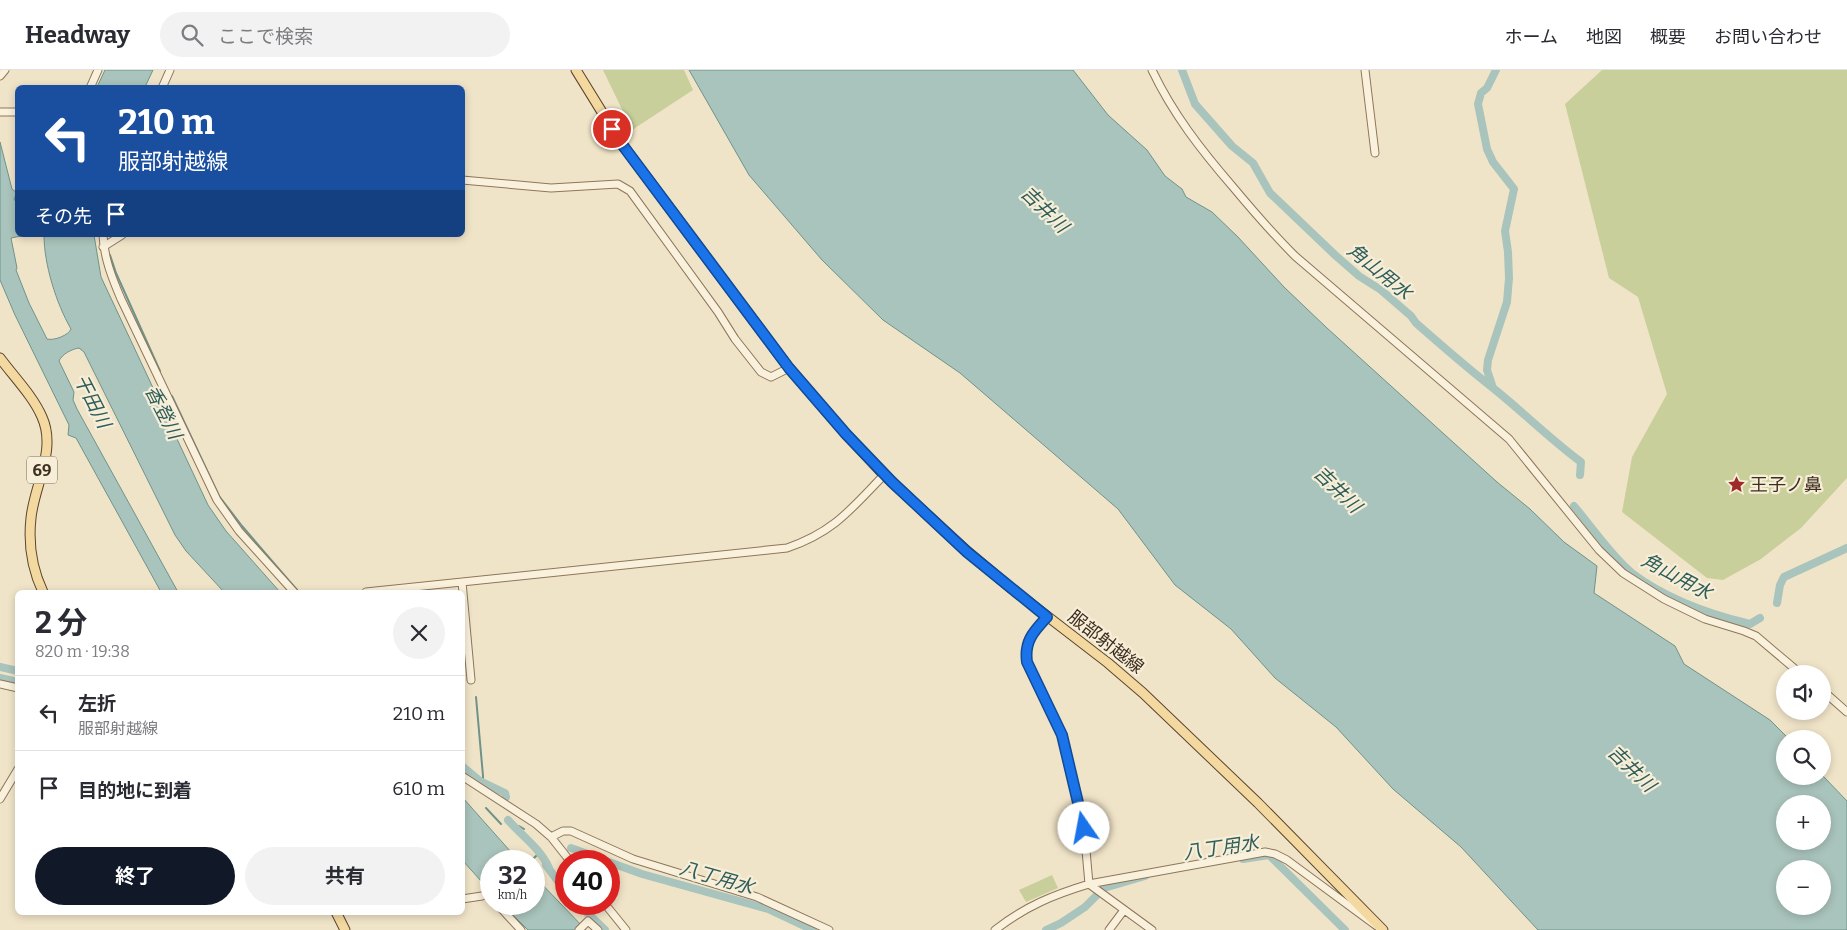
<!DOCTYPE html>
<html lang="ja">
<meta charset="utf-8">
<style>
:root{--surface:#fff;--page:#f2f2f3;--text:#2b2b33;--muted:#7c7c81;--line:#e1e1e2;--accent:#111827}
body{margin:0;font-family:Bitter,"Noto Sans JP",serif;background:var(--page);color:var(--text);height:100vh;display:flex;flex-direction:column;font-size:19px;white-space:nowrap}
*{box-sizing:border-box;margin:0}
p{font-size:16px;color:var(--muted)}
.icon{flex:none;width:28px;height:28px;fill:none;stroke:currentColor;stroke-width:2;stroke-linecap:round;stroke-linejoin:round}
.map{position:relative;flex:1;overflow:hidden}
.side{position:absolute;left:15px;top:520px;width:450px;height:325px;display:flex;flex-direction:column;background:var(--surface);border-radius:8px;box-shadow:0 2px 8px #0003}
.side>*{flex:none}
.hud{position:absolute;left:15px;top:15px;width:450px;height:152px;border-radius:8px;box-shadow:0 2px 8px #0003;background:#1a4fa0;color:#fff;overflow:hidden}
.fabs{position:absolute;left:1776px;top:595px;display:grid;gap:10px}
.fabs a{display:grid;place-items:center;width:55px;height:55px;border-radius:50%;background:var(--surface);box-shadow:0 2px 8px #0003;font-size:25px}
.speed{position:absolute;left:480px;top:780px;display:flex;gap:10px;font-size:25px;font-weight:700;text-align:center}
.speed>*{display:grid;place-content:center;width:65px;height:65px;border-radius:50%;background:var(--surface);box-shadow:0 2px 8px #0003;line-height:1}
.speed small{font-size:12px;font-weight:400}
.speed .limit{border:8px solid #d22;background:#fff;color:#111}
.pin{position:absolute;display:grid;place-items:center;width:42px;height:42px;color:#fff;margin:-21px;border:2px solid #fff;border-radius:50%;box-shadow:0 1px 5px #0007}
.me{position:absolute;width:55px;margin:-28px;rotate:348deg;stroke-linejoin:round;filter:drop-shadow(0 0 4px #0008)}
.turn{display:flex;align-items:center;gap:18px;height:105px;padding:0 20px;font-size:22px}
.turn .icon{width:65px;height:65px;stroke-width:2.5}
.turn b{display:block;font-size:35px;line-height:42px}
.then{display:flex;align-items:center;height:48px;padding:0 20px;background:#0003;gap:10px;font-size:19px}
.round{display:grid;place-items:center;flex:none;width:52px;height:52px;border-radius:26px;background:var(--page)}
.summary{display:flex;align-items:center;justify-content:space-between;height:85px;padding:0 20px}
h1{font-size:30px;font-weight:700;line-height:38px}
.cta{display:flex;gap:10px;margin-top:auto;padding:10px 20px}
.cta a{flex:1;height:58px;border-radius:30px;background:var(--accent);color:#fff;font-size:20px;font-weight:700;line-height:58px;text-align:center}
.cta a+a{background:var(--page);color:var(--text)}
ul{padding:0;list-style:none}
li{display:flex;align-items:center;gap:15px;height:75px;padding:0 20px;border-top:1px solid var(--line)}
li div{flex:1}
li b{display:block;font-size:19px}
li em{font-style:normal}
header{display:flex;align-items:center;gap:30px;box-sizing:border-box;height:70px;padding:0 25px;background:var(--surface);border-bottom:1px solid var(--line)}
header strong{font-size:24px}
nav{display:flex;gap:28px;margin-inline-start:auto;font-size:18px}
.search{width:350px;height:45px;background:var(--page);display:flex;align-items:center;gap:12px;box-sizing:border-box;padding:0 18px;border-radius:28px;color:var(--muted);font-size:19px}
.map>svg:first-child{display:block}
</style>
<header>
<strong>Headway</strong>
<div class="search"><svg class="icon" aria-label="search" viewBox="0 0 24 24"><circle cx="10" cy="10" r="6"/><path d="M15 15l6 6"/></svg>ここで検索</div>
<nav><a>ホーム</a><a>地図</a><a>概要</a><a>お問い合わせ</a></nav>
</header>
<div class="map">
<svg width="1847" height="860" viewBox="0 0 1847 860">
<rect width="100%" height="100%" fill="#f0e4c8"/>
<path fill="#c9cf9b" d="M 603,0 L 684,0 L 693,20 L 632,60 Z
M 1602,0 L 1847,0 L 1847,408 L 1801,458 L 1761,489 L 1723,510 L 1707,508 L 1622,442 L 1632,387 L 1667,324 L 1638,227 L 1609,208 L 1565,34 Z
M 1052,805 L 1058,818 L 1026,832 L 1019,820 Z"/>
<path fill="#a9c4bc" stroke="#6f938a" fill-rule="evenodd" d="M 105,0 L 153,0 L 145,17 L 97,17 Z
M 689,0 L 1073,0 L 1108,45 L 1147,80 L 1165,106 L 1182,119 L 1186,127 L 1212,142 L 1238,167 L 1284,217 L 1327,258 L 1497,412 L 1530,439 L 1564,472 L 1597,496 L 1594,523 L 1675,576 L 1684,594 L 1770,650 L 1789,669 L 1785,669 L 1785,706 L 1823,706 L 1847,731 L 1847,860 L 1538,860 L 1461,777 L 1393,719 L 1336,657 L 1275,608 L 1231,559 L 1175,515 L 1118,439 L 960,303 L 883,250 L 822,190 L 749,105 ZM 1785,734 L 1822,734 L 1822,771 L 1785,771 ZM 1785,799 L 1822,799 L 1822,836 L 1785,836 Z
M 0,72 L 12,119 L 17,123 L 14,129 L 16,132 C 15,142 18,154 18,165 L 21,166 L 11,168 L 17,198 L 16,200 L 29,233 L 47,269 C 54,271 69,265 71,259 C 56,233 44,194 44,165 L 94,165 L 101,207 L 208,435 L 226,461 L 280,522 L 224,522 L 186,481 L 175,465 L 84,282 L 79,278 C 72,279 62,284 59,291 L 74,322 L 73,330 L 77,339 L 178,522 L 161,522 L 76,368 L 68,365 L 69,355 L 15,245 L 0,210 Z
M 463,728 L 519,791 L 491,791 L 491,822 L 463,791 Z
M 534,806 L 586,860 L 528,860 L 502,834 L 534,834 Z"/>
<g fill="none" stroke-linecap="round" stroke-linejoin="round">
<path stroke="#6f938a" stroke-width="2" d="M 110,185 L 116,203 L 160,301
M 172,326 L 219,426 L 242,456 L 297,520
M 476,627 L 483,706 L 483,715
M 486,738 L 501,754
M 518,757 L 519,756 L 524,759
M 534,788 L 537,785"/>
<path stroke="#a9c4bc" stroke-width="8" d="M 1182,0 L 1195,34 L 1232,76 L 1253,93 L 1270,123 L 1335,185 L 1359,206 L 1381,220 L 1411,246 L 1416,253 C 1441,275 1466,297 1493,318 C 1523,342 1550,369 1581,392 L 1580,405
M 1493,318 L 1487,300 L 1488,290 L 1507,232 L 1509,208 L 1508,182 L 1505,161 L 1514,119 L 1493,92 L 1487,79 L 1478,34 L 1481,23 L 1487,18 L 1496,0
M 1574,436 C 1591,456 1612,487 1632,503 C 1666,529 1709,544 1750,554 L 1760,548
M 1777,533 L 1780,515 L 1784,507 L 1847,478
M 0,597 L 18,601
M 0,608 L 18,612
M 462,696 L 480,711 L 505,723 L 506,727
M 508,750 C 522,766 540,778 549,798
M 571,778 L 607,791
M 1243,789 L 1269,785 L 1345,860
M 609,792 L 642,804 L 768,839 L 813,860
M 546,795 L 566,822
M 1104,818 L 1145,806
M 578,834 L 605,860
M 1046,860 L 1061,853 L 1085,837 L 1096,826"/>
<defs>
<path id="minor" d="M 1152,0 C 1173,44 1201,80 1233,117 C 1253,141 1273,164 1295,186 L 1509,369 L 1599,480 L 1623,503 L 1664,529 L 1705,549 L 1744,561 L 1756,566 L 1801,604
M 1365,0 L 1375,83
M 0,6 L 5,0
M 90,18 L 98,0
M 162,18 L 170,0
M 0,42 L 18,42
M 462,110 L 551,118 L 618,114 L 630,121 L 718,242 L 735,269 L 761,302 L 771,307 L 789,298
M 103,165 C 104,188 112,208 121,229 L 217,430 L 239,461 L 294,522
M 103,177 L 122,165
M 462,512 L 471,610
M 366,522 L 787,478 C 834,462 851,439 884,405
M 1047,547 C 1034,562 1024,571 1027,592 L 1062,665 L 1084,758 L 1089,814 L 1152,860
M 0,614 L 18,618
M 1822,620 L 1847,642
M 462,706 L 536,754 L 551,767 L 570,791
M 0,729 L 18,699
M 551,767 L 563,761 L 571,761 L 633,789 L 757,827 L 829,860
M 462,829 L 482,826 L 487,823 L 491,828
M 497,834 L 521,860
M 605,834 L 626,860
M 579,860 L 588,851 L 598,860
M 995,860 C 1026,836 1053,825 1089,814 L 1265,782 L 1275,784 L 1287,790 L 1378,857
M 1109,860 L 1124,840"/>
<path id="major" d="M 576,0 L 621,73 L 789,298 L 846,364 L 884,405 L 967,481 L 1012,519 L 1108,593 L 1143,623 L 1258,733 L 1383,860
M 0,288 C 14,307 33,326 42,347 C 57,380 34,416 31,448 C 28,475 32,499 43,522
M 336,842 L 345,860"/>
</defs>
<use href="#minor" stroke="#8d765c" stroke-width="9"/>
<use href="#major" stroke="#5b4430" stroke-width="11"/>
<use href="#minor" stroke="#faf1dc" stroke-width="7"/>
<use href="#major" stroke="#f3d9a0" stroke-width="9"/>
</g>
<g fill="none" stroke-linecap="round" stroke-linejoin="round">
<defs>
<path id="route" d="M 612,59 L 621,73 L 789,298 L 846,364 L 892,412 L 967,482 L 1047,547 C 1034,561 1024,571 1027,592 L 1062,665 L 1084,758"/>
</defs>
<use href="#route" stroke="#114b97" stroke-width="12"/>
<use href="#route" stroke="#1a73e8" stroke-width="9"/>
</g>
<defs>
<symbol id="sight-bare" viewBox="-9 -9 18 18"><path d="M0-6L1.8-2.2L6-1.7L2.9 1.2L3.7 5.4L0 3.3L-3.7 5.4L-2.9 1.2L-6-1.7L-1.8-2.2Z" fill="#9e2a2b" stroke="#f7eed8" stroke-width="2.5" paint-order="stroke"/></symbol>
</defs>
<g fill-rule="evenodd">
<use href="#sight-bare" x="1724" y="402" width="25" height="25"/>
</g>
<g text-anchor="middle" stroke-width="4.5" stroke-linejoin="round" paint-order="stroke">
<rect fill="#f7eed8" stroke="#756857" stroke-width="1" x="27" y="386.5" width="30" height="27" rx="4"/>
<g font-size="16" font-weight="bold" fill="#3d2e20">
<text x="42" y="406">69</text>
</g>
<g font-size="18" fill="#3d2e20" stroke="#f7eed8" text-anchor="start">
<text x="1750" y="421">王子ノ鼻</text>
</g>
<g font-size="18" fill="#3d2e20" stroke="#f7eed8">
<text transform="translate(1106 572) rotate(38)" y="6">服部射越線</text>
</g>
<g font-size="19" font-style="italic" fill="#2f5d5a" stroke="#f7eed8">
<text transform="translate(1045 139) rotate(44)" y="7">吉井川</text>
<text transform="translate(1380 201) rotate(39)" y="7">角山用水</text>
<text transform="translate(93 331) rotate(63)" y="7">干田川</text>
<text transform="translate(164 342) rotate(63)" y="7">香登川</text>
<text transform="translate(1338 419) rotate(44)" y="7">吉井川</text>
<text transform="translate(1677 506) rotate(28)" y="7">角山用水</text>
<text transform="translate(1632 698) rotate(44)" y="7">吉井川</text>
<text transform="translate(1221 777) rotate(-8)" y="7">八丁用水</text>
<text transform="translate(717 807) rotate(16)" y="7">八丁用水</text>
</g>
</g>
</svg>
<div class="fabs">
<a><svg class="icon" aria-label="sound" viewBox="0 0 24 24"><path d="M4 9h4l5-4v14l-5-4H4zM17 9q2 3 0 6"/></svg></a>
<a><svg class="icon" aria-label="search" viewBox="0 0 24 24"><circle cx="10" cy="10" r="6"/><path d="M15 15l6 6"/></svg></a>
<a>+</a>
<a>−</a>
</div>
<div class="speed"><div>32<small>km/h</small></div><div class="limit">40</div></div>
<div class="pin" style="left:612px;top:59px;background:#d93025"><svg class="icon" aria-label="arrive" viewBox="0 0 24 24"><path d="M6 21V4h12l-3 4 3 4H6"/></svg></div>
<svg class="me" style="left:1084px;top:758px" viewBox="-20 -20 40 40"><circle r="19" fill="#fff"/><path d="M0-13L10 11 0 6-10 11z" fill="#1a73e8"/></svg>
<div class="hud">
<div class="turn"><svg class="icon" aria-label="left" viewBox="0 0 24 24"><path d="M17 20v-9H6M10 6l-5 5 5 5"/></svg><div><b>210 m</b>服部射越線</div></div>
<div class="then">その先<svg class="icon" aria-label="arrive" viewBox="0 0 24 24"><path d="M6 21V4h12l-3 4 3 4H6"/></svg></div>
</div>
<section class="side">
<div class="summary"><div><h1>2 分</h1><p>820 m · 19:38</p></div><a class="round"><svg class="icon" aria-label="close" viewBox="0 0 24 24"><path d="M6 6l12 12M18 6L6 18"/></svg></a></div>
<ul>
<li><svg class="icon" aria-label="left" viewBox="0 0 24 24"><path d="M17 20v-9H6M10 6l-5 5 5 5"/></svg><div><b>左折</b><p>服部射越線</p></div><em>210 m</em></li>
<li><svg class="icon" aria-label="arrive" viewBox="0 0 24 24"><path d="M6 21V4h12l-3 4 3 4H6"/></svg><div><b>目的地に到着</b></div><em>610 m</em></li>
</ul>
<div class="cta"><a>終了</a><a>共有</a></div>
</section>
</div>
